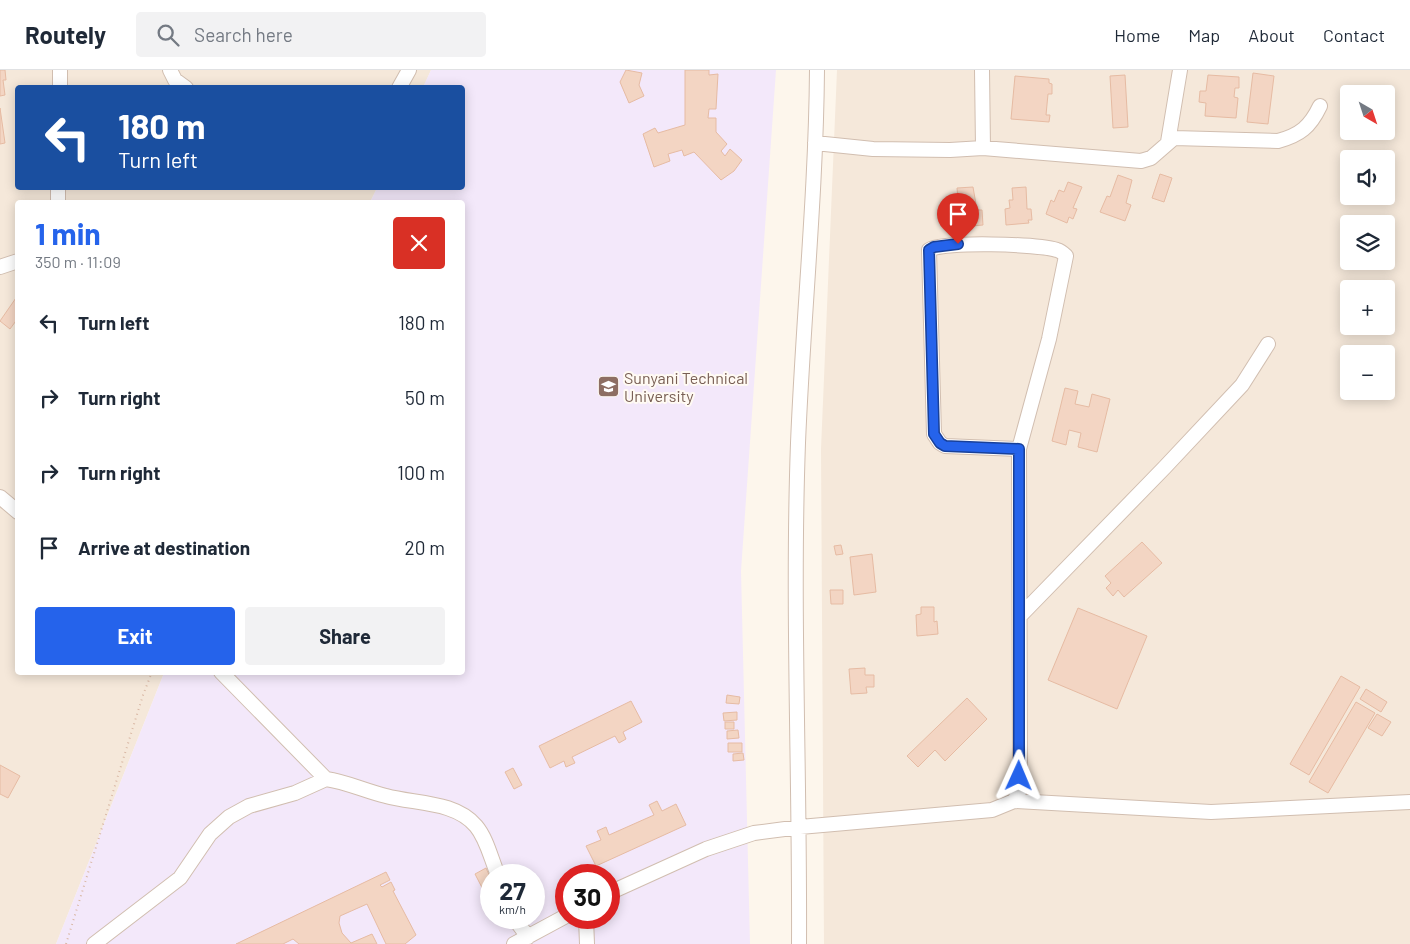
<!DOCTYPE html>
<meta charset="utf-8">
<style>
:root{--surface:#fff;--page:#f2f2f3;--text:#1f2937;--muted:#747a83;--line:#e0e1e3;--accent:#2563eb}
body{margin:0;font-family:Barlow,sans-serif;background:var(--page);color:var(--text);height:100vh;display:flex;flex-direction:column;font-size:19px;white-space:nowrap}
*{box-sizing:border-box;margin:0}
p{font-size:16px;color:var(--muted)}
.icon{flex:none;width:28px;height:28px;fill:none;stroke:currentColor;stroke-width:2;stroke-linecap:round;stroke-linejoin:round}
.map{position:relative;flex:1;overflow:hidden}
.sheet{position:absolute;left:15px;top:130px;width:450px;height:475px;display:flex;flex-direction:column;background:var(--surface);border-radius:5px;box-shadow:0 2px 12px #0003}
.sheet>*{flex:none}
.hud{position:absolute;left:15px;top:15px;width:450px;height:105px;border-radius:5px;box-shadow:0 2px 12px #0003;background:#1a4fa0;color:#fff;overflow:hidden}
.needle{width:32px;rotate:141deg}
.tools{position:absolute;left:1340px;top:15px;display:grid;gap:10px}
.tools a{display:grid;place-items:center;width:55px;height:55px;border-radius:5px;background:var(--surface);box-shadow:0 2px 12px #0003;font-size:25px}
.speed{position:absolute;left:480px;top:794px;display:flex;gap:10px;font-size:25px;font-weight:700;text-align:center}
.speed>*{display:grid;place-content:center;width:65px;height:65px;border-radius:50%;background:var(--surface);box-shadow:0 2px 12px #0003;line-height:1}
.speed small{font-size:12px;font-weight:400}
.speed .limit{border:8px solid #d22;background:#fff;color:#111}
.pin{position:absolute;display:grid;place-items:center;width:42px;height:42px;color:#fff;margin:-51px -21px;border-radius:50% 50% 50% 0;rotate:-45deg;box-shadow:0 0 5px #0007}
.pin .icon{rotate:45deg}
.me{position:absolute;width:55px;margin:-28px;rotate:1deg;stroke-linejoin:round;filter:drop-shadow(0 0 4px #0008)}
.turn{display:flex;align-items:center;gap:18px;height:105px;padding:0 20px;font-size:22px}
.turn .icon{width:65px;height:65px;stroke-width:2.5}
.turn b{display:block;font-size:35px;line-height:42px}
.round{display:grid;place-items:center;flex:none;width:52px;height:52px;border-radius:5px;background:var(--page)}
.overview{display:flex;align-items:center;justify-content:space-between;height:85px;padding:0 20px}
h1{font-size:30px;font-weight:700;line-height:38px;color:var(--accent)}
.primary-button{display:flex;gap:10px;margin-top:auto;padding:10px 20px}
.primary-button a{flex:1;height:58px;border-radius:5px;background:var(--accent);color:#fff;font-size:20px;font-weight:700;line-height:58px;text-align:center}
.primary-button a+a{background:var(--page);color:var(--text)}
ul{padding:0;list-style:none}
li{display:flex;align-items:center;gap:15px;height:75px;padding:0 20px}
li div{flex:1}
li b{display:block;font-size:19px}
li em{font-style:normal}
header{display:flex;align-items:center;gap:30px;box-sizing:border-box;height:70px;padding:0 25px;background:var(--surface);border-bottom:1px solid var(--line)}
header strong{font-size:24px}
nav{display:flex;gap:28px;margin-inline-start:auto;font-size:18px}
.search{width:350px;height:45px;background:var(--page);display:flex;align-items:center;gap:12px;box-sizing:border-box;padding:0 18px;border-radius:5px;color:var(--muted);font-size:19px}
.map>svg:first-child{display:block}
</style>
<header>
<strong>Routely</strong>
<div class="search"><svg class="icon" aria-label="search" viewBox="0 0 24 24"><circle cx="10" cy="10" r="6"/><path d="M15 15l6 6"/></svg>Search here</div>
<nav><a>Home</a><a>Map</a><a>About</a><a>Contact</a></nav>
</header>
<div class="map">
<svg width="1410" height="874" viewBox="0 0 1410 874">
<rect width="100%" height="100%" fill="#fdf6ec"/>
<path fill="#f5e8da" fill-rule="evenodd" d="M 0,0 L 431,0 L 423,18 L 18,18 L 18,118 L 377,118 L 370,132 L 18,132 L 18,602 L 164,603 L 56,874 L 0,874 Z
M 837,0 L 1410,0 L 1410,874 L 824,874 L 821,379 ZM 1349,24 L 1386,24 L 1386,61 L 1349,61 ZM 1349,89 L 1386,89 L 1386,126 L 1349,126 ZM 1349,154 L 1386,154 L 1386,191 L 1349,191 ZM 1349,219 L 1386,219 L 1386,256 L 1349,256 ZM 1349,284 L 1386,284 L 1386,321 L 1349,321 Z"/>
<path fill="#f3e8fa" fill-rule="evenodd" d="M 431,0 L 776,0 L 741,501 L 750,874 L 56,874 L 164,603 L 462,602 L 462,132 L 370,132 L 377,118 L 462,118 L 462,18 L 423,17 ZM 491,805 L 534,805 L 534,848 L 491,848 ZM 566,805 L 609,805 L 609,848 L 566,848 Z"/>
<path fill="#f3d5c3" stroke="#e6bba3" d="M 0,0 L 5,0 L 6,10 L 3,10 L 5,25 L 0,26 Z
M 626,0 L 642,3 L 639,15 L 644,26 L 629,33 L 620,12 Z
M 685,0 L 709,0 L 709,5 L 718,4 L 716,39 L 709,39 L 708,48 L 716,48 L 716,62 L 727,74 L 721,81 L 725,86 L 730,79 L 742,90 L 734,101 L 721,110 L 694,82 L 684,86 L 682,80 L 668,84 L 670,91 L 654,97 L 643,64 L 655,58 L 658,63 L 685,55 Z
M 1253,3 L 1274,6 L 1268,54 L 1247,52 Z
M 1125,5 L 1128,57 L 1113,58 L 1110,6 Z
M 1208,5 L 1239,7 L 1239,18 L 1235,18 L 1234,27 L 1238,28 L 1236,48 L 1205,46 L 1206,33 L 1199,32 L 1200,21 L 1206,21 Z
M 1015,6 L 1049,9 L 1049,13 L 1052,14 L 1052,24 L 1048,24 L 1046,45 L 1050,45 L 1049,52 L 1011,49 Z
M 0,38 L 5,73 L 0,74 Z
M 1160,104 L 1172,108 L 1164,132 L 1152,128 Z
M 1118,105 L 1132,110 L 1126,133 L 1131,135 L 1125,151 L 1100,142 L 1107,126 L 1110,127 Z
M 1068,112 L 1082,117 L 1073,138 L 1077,139 L 1073,149 L 1069,147 L 1067,153 L 1046,144 L 1051,130 L 1054,132 L 1059,120 L 1064,122 Z
M 973,117 L 977,140 L 982,140 L 983,155 L 960,157 L 960,154 L 954,154 L 953,141 L 959,140 L 957,118 Z
M 1026,117 L 1027,139 L 1031,139 L 1032,150 L 1028,150 L 1029,153 L 1006,155 L 1005,139 L 1010,138 L 1009,130 L 1013,130 L 1012,118 Z
M 18,225 L 18,248 L 10,259 L 0,251 Z
M 1065,318 L 1078,321 L 1075,334 L 1089,337 L 1092,324 L 1110,329 L 1097,382 L 1078,377 L 1081,363 L 1069,360 L 1066,375 L 1052,371 Z
M 1142,472 L 1162,493 L 1124,527 L 1118,520 L 1113,526 L 1106,518 L 1111,513 L 1105,506 Z
M 841,475 L 843,484 L 836,485 L 834,476 Z
M 872,484 L 876,522 L 854,525 L 850,487 Z
M 830,520 L 843,520 L 843,534 L 831,534 Z
M 921,537 L 934,537 L 934,552 L 937,551 L 938,564 L 917,566 L 916,545 L 921,544 Z
M 1078,538 L 1147,566 L 1117,639 L 1048,610 Z
M 865,598 L 865,605 L 874,605 L 874,617 L 866,617 L 867,623 L 851,624 L 849,599 Z
M 1341,606 L 1360,617 L 1309,705 L 1290,694 Z
M 1366,619 L 1387,632 L 1381,642 L 1360,629 Z
M 727,625 L 740,627 L 739,634 L 726,633 Z
M 967,628 L 987,649 L 945,691 L 935,680 L 918,697 L 907,686 Z
M 631,631 L 642,652 L 623,662 L 626,669 L 619,673 L 615,666 L 572,687 L 575,693 L 566,697 L 564,691 L 550,698 L 539,676 Z
M 1356,632 L 1375,643 L 1328,723 L 1309,712 Z
M 737,642 L 737,650 L 724,651 L 723,643 Z
M 1377,644 L 1391,652 L 1382,666 L 1368,658 Z
M 725,652 L 734,652 L 734,659 L 725,659 Z
M 738,660 L 739,668 L 727,669 L 727,661 Z
M 728,673 L 742,673 L 742,682 L 728,682 Z
M 743,683 L 744,690 L 733,691 L 733,684 Z
M 0,695 L 20,706 L 8,728 L 0,724 Z
M 513,698 L 522,715 L 514,719 L 505,702 Z
M 657,731 L 662,741 L 676,734 L 686,755 L 596,796 L 586,776 L 601,770 L 597,761 L 606,757 L 609,765 L 654,745 L 649,735 Z
M 486,798 L 491,809 L 491,835 L 475,804 Z
M 386,802 L 390,810 L 380,815 L 382,817 L 391,812 L 395,820 L 393,821 L 416,865 L 405,874 L 386,874 L 367,834 L 340,846 L 339,853 L 342,863 L 351,873 L 372,864 L 377,874 L 299,874 L 293,869 L 283,874 L 236,874 Z"/>
<g fill="none" stroke-linecap="round" stroke-linejoin="round">
<defs>
<path id="street" d="M 170,0 L 175,10 L 186,18
M 982,0 L 983,78
M 60,18 L 60,0
M 399,18 L 409,0
M 1168,72 L 1180,0
M 815,73 L 873,79 L 950,80 L 983,78 L 1141,91 L 1151,88 L 1174,68 L 1278,71 C 1300,65 1310,57 1320,36
M 58,132 L 58,118
M 0,197 L 18,191
M 0,427 L 18,442
M 1020,546 L 1165,397 L 1242,315 L 1268,274
M 221,602 L 326,709 C 347,712 365,721 386,726 C 415,734 455,731 476,756 C 487,769 491,789 498,805
M 1014,731 L 1211,742 L 1410,732
M 609,823 L 706,779 L 754,763 L 800,757 L 992,740 L 1014,731 L 1019,722 L 1020,691 L 1019,379 L 1049,269 L 1066,186 C 1063,183 1061,181 1057,180 C 1038,174 944,171 929,180 L 934,364 L 940,373 L 945,376 L 1019,379
M 514,848 L 528,867
M 586,848 L 587,874
M 94,874 L 180,808 L 210,764 L 229,747 L 249,736 L 295,723 L 326,709
M 514,874 L 566,846
M 799,874 C 800,707 792,540 798,373 C 803,249 816,124 817,0"/>
</defs>
<use href="#street" stroke="#d1beb0" stroke-width="16"/>
<path stroke="#d9b8a5" stroke-width="2" stroke-dasharray="1 4" stroke-linecap="butt" d="M 66,874 L 143,625 L 152,602"/>
<use href="#street" stroke="#fff" stroke-width="14"/>
</g>
<g fill="none" stroke-linecap="round" stroke-linejoin="round">
<defs>
<path id="route" d="M 958,174 L 934,177 L 929,180 L 934,364 L 940,373 L 945,376 L 1019,379 L 1019,706"/>
</defs>
<use href="#route" stroke="#184099" stroke-width="12"/>
<use href="#route" stroke="#2563eb" stroke-width="9"/>
</g>
<defs>
<symbol id="university-square" viewBox="-11 -11 22 22"><rect x="-9" y="-9" width="18" height="18" rx="4" fill="#8d6e63" stroke="#fffaf3"/><path d="M0-5L7-2L0 1L-7-2ZM-4 1L0 2.5L4 1V4Q0 6-4 4Z" fill="#fff"/></symbol>
</defs>
<g fill-rule="evenodd">
<use href="#university-square" x="596" y="304" width="25" height="25"/>
</g>
<g text-anchor="middle" stroke-width="4" stroke-linejoin="round" paint-order="stroke">
<g font-size="16" fill="#785e54" stroke="#fffaf3" text-anchor="start">
<text x="624" y="314">Sunyani Technical<tspan x="624" dy="18">University</tspan></text>
</g>
</g>
</svg>
<div class="tools">
<a><svg class="needle" viewBox="-14 -14 28 28"><path d="M0-13l5 13h-10z" fill="#e53935"/><path d="M0 13l5-13h-10z" fill="#747a83"/></svg></a>
<a><svg class="icon" aria-label="sound" viewBox="0 0 24 24"><path d="M4 9h4l5-4v14l-5-4H4zM17 9q2 3 0 6"/></svg></a>
<a><svg class="icon" aria-label="layers" viewBox="0 0 24 24"><path d="M12 4l9 5-9 5-9-5zM3 14l9 5 9-5"/></svg></a>
<a>+</a>
<a>−</a>
</div>
<div class="speed"><div>27<small>km/h</small></div><div class="limit">30</div></div>
<div class="pin" style="left:958px;top:174px;background:#d93025"><svg class="icon" aria-label="arrive" viewBox="0 0 24 24"><path d="M6 21V4h12l-3 4 3 4H6"/></svg></div>
<svg class="me" style="left:1019px;top:706px" viewBox="-20 -20 40 40"><path d="M0-17L14 15 0 8-14 15z" fill="#2563eb" stroke="#fff" stroke-width="4"/></svg>
<div class="hud">
<div class="turn"><svg class="icon" aria-label="left" viewBox="0 0 24 24"><path d="M17 20v-9H6M10 6l-5 5 5 5"/></svg><div><b>180 m</b>Turn left</div></div>
</div>
<section class="sheet">
<div class="overview"><div><h1>1 min</h1><p>350 m · 11:09</p></div><a class="round" style="background:#d93025;color:#fff"><svg class="icon" aria-label="close" viewBox="0 0 24 24"><path d="M6 6l12 12M18 6L6 18"/></svg></a></div>
<ul>
<li><svg class="icon" aria-label="left" viewBox="0 0 24 24"><path d="M17 20v-9H6M10 6l-5 5 5 5"/></svg><div><b>Turn left</b></div><em>180 m</em></li>
<li><svg class="icon" aria-label="right" viewBox="0 0 24 24"><path d="M7 20v-9h11M14 6l5 5-5 5"/></svg><div><b>Turn right</b></div><em>50 m</em></li>
<li><svg class="icon" aria-label="right" viewBox="0 0 24 24"><path d="M7 20v-9h11M14 6l5 5-5 5"/></svg><div><b>Turn right</b></div><em>100 m</em></li>
<li><svg class="icon" aria-label="arrive" viewBox="0 0 24 24"><path d="M6 21V4h12l-3 4 3 4H6"/></svg><div><b>Arrive at destination</b></div><em>20 m</em></li>
</ul>
<div class="primary-button"><a>Exit</a><a>Share</a></div>
</section>
</div>
